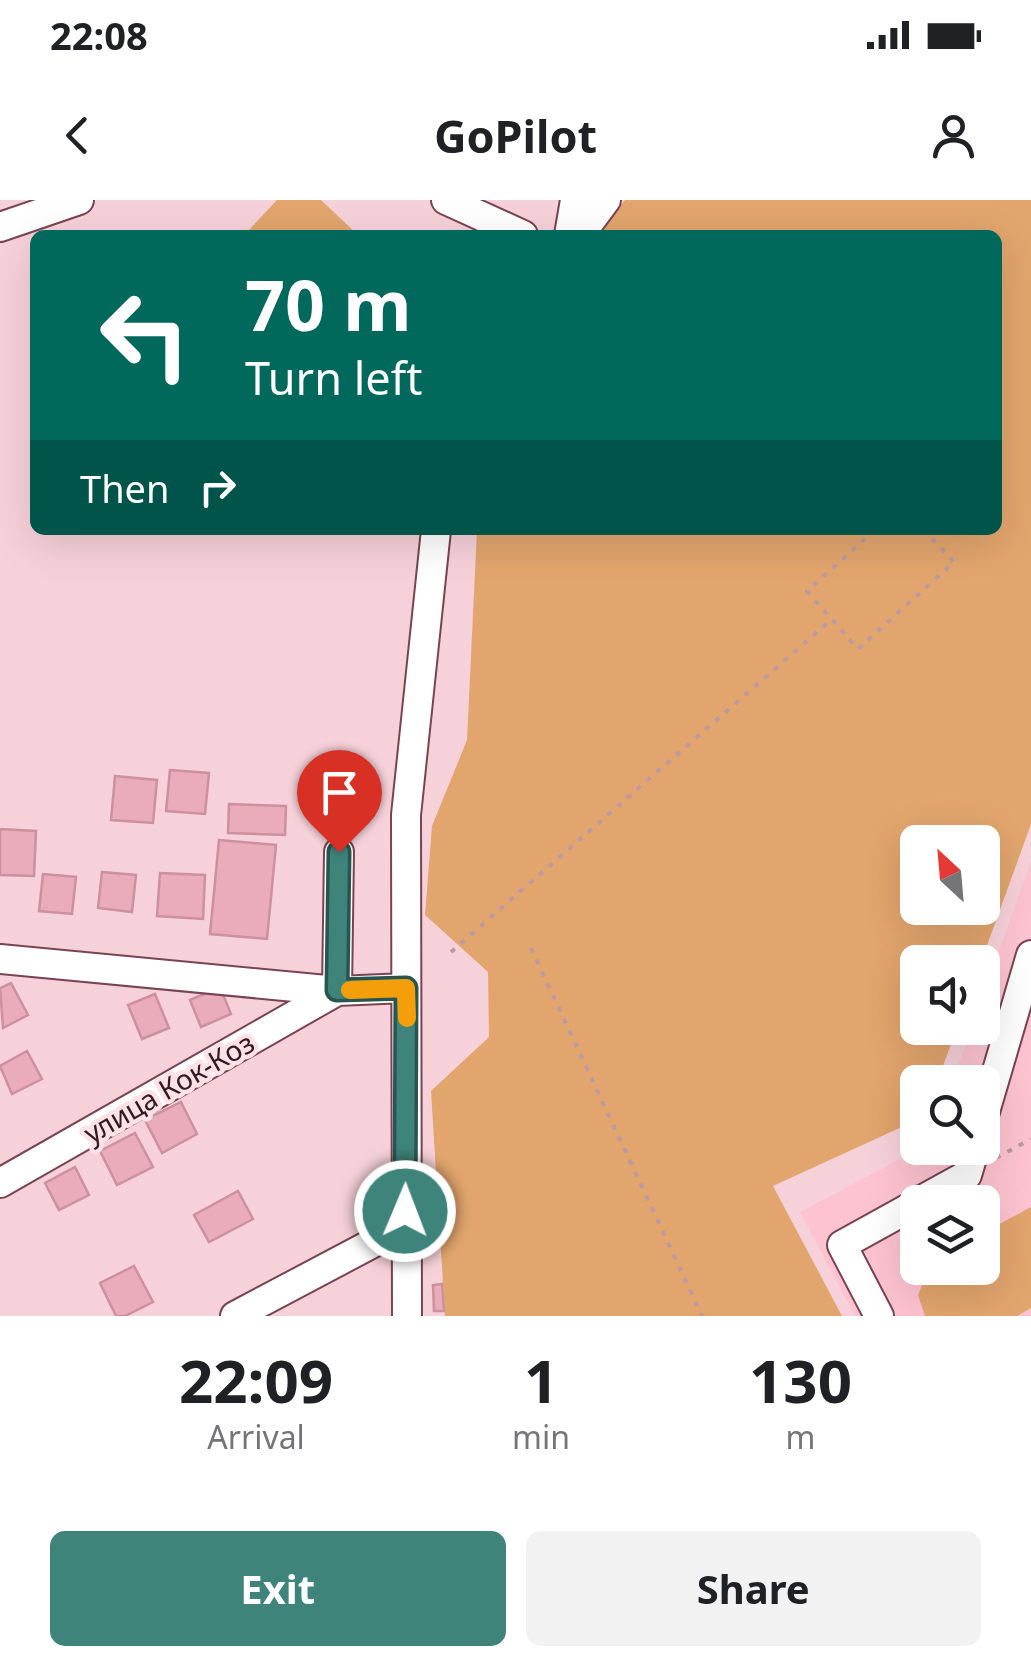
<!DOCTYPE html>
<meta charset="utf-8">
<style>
:root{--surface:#fff;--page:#f2f2f2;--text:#202124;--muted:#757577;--accent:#3e847a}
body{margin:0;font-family:"Noto Sans",sans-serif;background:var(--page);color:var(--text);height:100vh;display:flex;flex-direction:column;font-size:38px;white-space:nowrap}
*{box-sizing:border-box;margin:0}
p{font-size:32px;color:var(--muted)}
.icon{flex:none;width:55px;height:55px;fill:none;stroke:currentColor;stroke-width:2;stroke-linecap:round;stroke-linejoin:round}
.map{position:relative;height:1116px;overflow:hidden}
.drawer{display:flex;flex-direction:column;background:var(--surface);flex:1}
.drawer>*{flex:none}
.hud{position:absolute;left:30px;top:30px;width:972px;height:305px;border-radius:15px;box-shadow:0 10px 40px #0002;background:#00695c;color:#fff;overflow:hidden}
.needle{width:65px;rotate:334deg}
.controls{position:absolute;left:900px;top:625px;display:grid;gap:20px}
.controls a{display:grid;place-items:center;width:100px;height:100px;border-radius:15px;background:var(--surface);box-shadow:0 10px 40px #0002;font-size:50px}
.pin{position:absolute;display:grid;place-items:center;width:85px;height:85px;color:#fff;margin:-102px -42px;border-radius:50% 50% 50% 0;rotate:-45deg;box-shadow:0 0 10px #0007}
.pin .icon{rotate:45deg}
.me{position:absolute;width:110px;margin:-55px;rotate:1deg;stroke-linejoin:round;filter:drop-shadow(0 0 8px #0008)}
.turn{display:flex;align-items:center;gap:35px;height:210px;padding:0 50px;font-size:45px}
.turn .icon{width:130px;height:130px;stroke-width:2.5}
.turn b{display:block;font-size:70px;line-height:85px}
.then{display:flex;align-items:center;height:95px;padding:0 50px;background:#0003;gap:20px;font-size:38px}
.eta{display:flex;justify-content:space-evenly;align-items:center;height:170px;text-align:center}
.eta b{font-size:60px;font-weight:700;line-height:70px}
.primary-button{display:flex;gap:20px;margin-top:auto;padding:20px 50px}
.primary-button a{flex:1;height:115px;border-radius:15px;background:var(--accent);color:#fff;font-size:40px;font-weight:700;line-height:115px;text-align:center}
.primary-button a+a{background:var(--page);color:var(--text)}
.status{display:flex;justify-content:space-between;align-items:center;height:70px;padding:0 50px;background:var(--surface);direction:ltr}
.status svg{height:28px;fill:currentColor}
header{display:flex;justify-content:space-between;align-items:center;height:130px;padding:0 50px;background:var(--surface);font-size:45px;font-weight:700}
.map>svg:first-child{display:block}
</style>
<div class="status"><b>22:08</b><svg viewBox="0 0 49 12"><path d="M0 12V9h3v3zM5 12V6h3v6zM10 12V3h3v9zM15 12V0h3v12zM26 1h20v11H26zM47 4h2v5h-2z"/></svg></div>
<header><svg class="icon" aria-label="back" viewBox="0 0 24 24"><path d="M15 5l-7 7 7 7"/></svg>GoPilot<svg class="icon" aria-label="person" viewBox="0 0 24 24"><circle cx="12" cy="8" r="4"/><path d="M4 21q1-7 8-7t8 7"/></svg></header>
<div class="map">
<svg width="1031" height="1116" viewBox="0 0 1031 1116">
<rect width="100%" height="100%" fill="#f7d1d9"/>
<path fill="#fdc3d0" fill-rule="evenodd" d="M 1031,661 L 1031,1116 L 855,1116 L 800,1012 L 921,948 L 982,948 L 982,882 L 952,882 L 972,828 L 982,828 L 983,797 ZM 918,1002 L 982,1002 L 982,1068 L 918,1068 Z"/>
<path fill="#e2a56d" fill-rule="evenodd" d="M 277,0 L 321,0 L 358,35 L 252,35 L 248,31 Z
M 625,0 L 1031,0 L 1031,624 L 981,762 L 918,762 L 918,828 L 957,828 L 937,882 L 918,882 L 917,920 L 773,986 L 842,1116 L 445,1116 L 431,891 L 489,837 L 488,772 L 425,715 L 432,626 L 467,540 L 477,330 L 998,330 L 998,35 L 598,35 ZM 918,642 L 982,642 L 982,708 L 918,708 Z
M 1031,1007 L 1031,1108 L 1017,1116 L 925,1116 L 918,1095 L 929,1068 L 982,1068 L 983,1033 Z"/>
<path fill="#eaacba" stroke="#cc909e" stroke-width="2.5" d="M 170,570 L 209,573 L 205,614 L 166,611 Z
M 115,576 L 157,580 L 153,623 L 111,620 Z
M 229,604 L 286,606 L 285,635 L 228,633 Z
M 0,629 L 36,631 L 34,676 L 0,675 Z
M 219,640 L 276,645 L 267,739 L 210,734 Z
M 102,672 L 136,675 L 132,712 L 98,708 Z
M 160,673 L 205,675 L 203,719 L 157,716 Z
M 43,674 L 76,677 L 72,714 L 39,711 Z
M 11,783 L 28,815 L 3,828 L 0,788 Z
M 220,787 L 231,814 L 201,827 L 190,800 Z
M 155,794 L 169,828 L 142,839 L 128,805 Z
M 27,851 L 42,879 L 12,894 L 0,866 Z
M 181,902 L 197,934 L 162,953 L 145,920 Z
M 135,933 L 153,967 L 117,985 L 100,951 Z
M 75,967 L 89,995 L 59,1010 L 45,983 Z
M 238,991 L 253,1019 L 209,1042 L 194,1015 Z
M 134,1066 L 153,1102 L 125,1116 L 116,1116 L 100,1083 Z
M 442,1084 L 444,1111 L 434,1111 L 433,1085 Z"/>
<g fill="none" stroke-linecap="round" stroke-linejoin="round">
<defs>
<path id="minor" d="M 446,0 L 523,35
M 0,27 L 79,0
M 569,35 L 575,0
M 580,35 L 606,0
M 0,759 L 337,791 L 406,788
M 982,922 L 1031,755
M 0,983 L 337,791 L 339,652
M 918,1002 L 967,975 L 975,948
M 235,1116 L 405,1026
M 407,1116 L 406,615 L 436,330
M 879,1116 L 842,1045 L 918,1003"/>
</defs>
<use href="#minor" stroke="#794452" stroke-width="32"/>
<path stroke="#bb9aa1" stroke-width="4" stroke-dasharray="5 8" stroke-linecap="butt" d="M 875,330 L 807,391 L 858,449 L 954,362 L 924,330
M 531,748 L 702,1116
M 451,752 L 832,419
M 996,958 L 1031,939"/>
<use href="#minor" stroke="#fff" stroke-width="28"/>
</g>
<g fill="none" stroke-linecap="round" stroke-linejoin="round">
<defs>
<path id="route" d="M 339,652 L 337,790 L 406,788 L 405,1011"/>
</defs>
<use href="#route" stroke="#28564f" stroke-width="25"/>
<use href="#route" stroke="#3e847a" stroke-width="18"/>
<path stroke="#f59e0b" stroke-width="18" d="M 350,790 L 406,788 L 407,818"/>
</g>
<g text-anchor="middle" stroke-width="9" stroke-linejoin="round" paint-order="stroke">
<g font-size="28" fill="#311b20" stroke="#fce2e7">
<text transform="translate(169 888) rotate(-30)" y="10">улица Кок-Коз</text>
</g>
</g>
</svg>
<div class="controls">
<a><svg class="needle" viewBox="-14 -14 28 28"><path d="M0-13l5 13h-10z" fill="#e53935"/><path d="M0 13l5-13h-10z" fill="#757577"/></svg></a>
<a><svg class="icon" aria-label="sound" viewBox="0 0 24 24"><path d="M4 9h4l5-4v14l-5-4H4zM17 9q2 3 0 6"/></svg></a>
<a><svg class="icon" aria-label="search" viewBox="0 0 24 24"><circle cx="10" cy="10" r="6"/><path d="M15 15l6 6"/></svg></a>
<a><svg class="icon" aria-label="layers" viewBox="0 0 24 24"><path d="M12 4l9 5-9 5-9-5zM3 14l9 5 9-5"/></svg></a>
</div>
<div class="pin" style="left:339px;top:652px;background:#d93025"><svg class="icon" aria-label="arrive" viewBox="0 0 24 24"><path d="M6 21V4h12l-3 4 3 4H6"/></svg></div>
<svg class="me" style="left:405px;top:1011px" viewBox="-20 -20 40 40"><circle r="17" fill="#3e847a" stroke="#fff" stroke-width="3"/><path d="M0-11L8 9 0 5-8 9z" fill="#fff"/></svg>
<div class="hud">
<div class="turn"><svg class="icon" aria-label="left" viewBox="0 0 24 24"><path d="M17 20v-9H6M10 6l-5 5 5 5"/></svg><div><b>70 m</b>Turn left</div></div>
<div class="then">Then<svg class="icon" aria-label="right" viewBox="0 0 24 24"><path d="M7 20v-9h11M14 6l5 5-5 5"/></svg></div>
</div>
</div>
<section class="drawer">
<div class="eta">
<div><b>22:09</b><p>Arrival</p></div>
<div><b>1</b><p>min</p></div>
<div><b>130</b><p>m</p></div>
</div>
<div class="primary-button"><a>Exit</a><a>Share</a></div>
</section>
